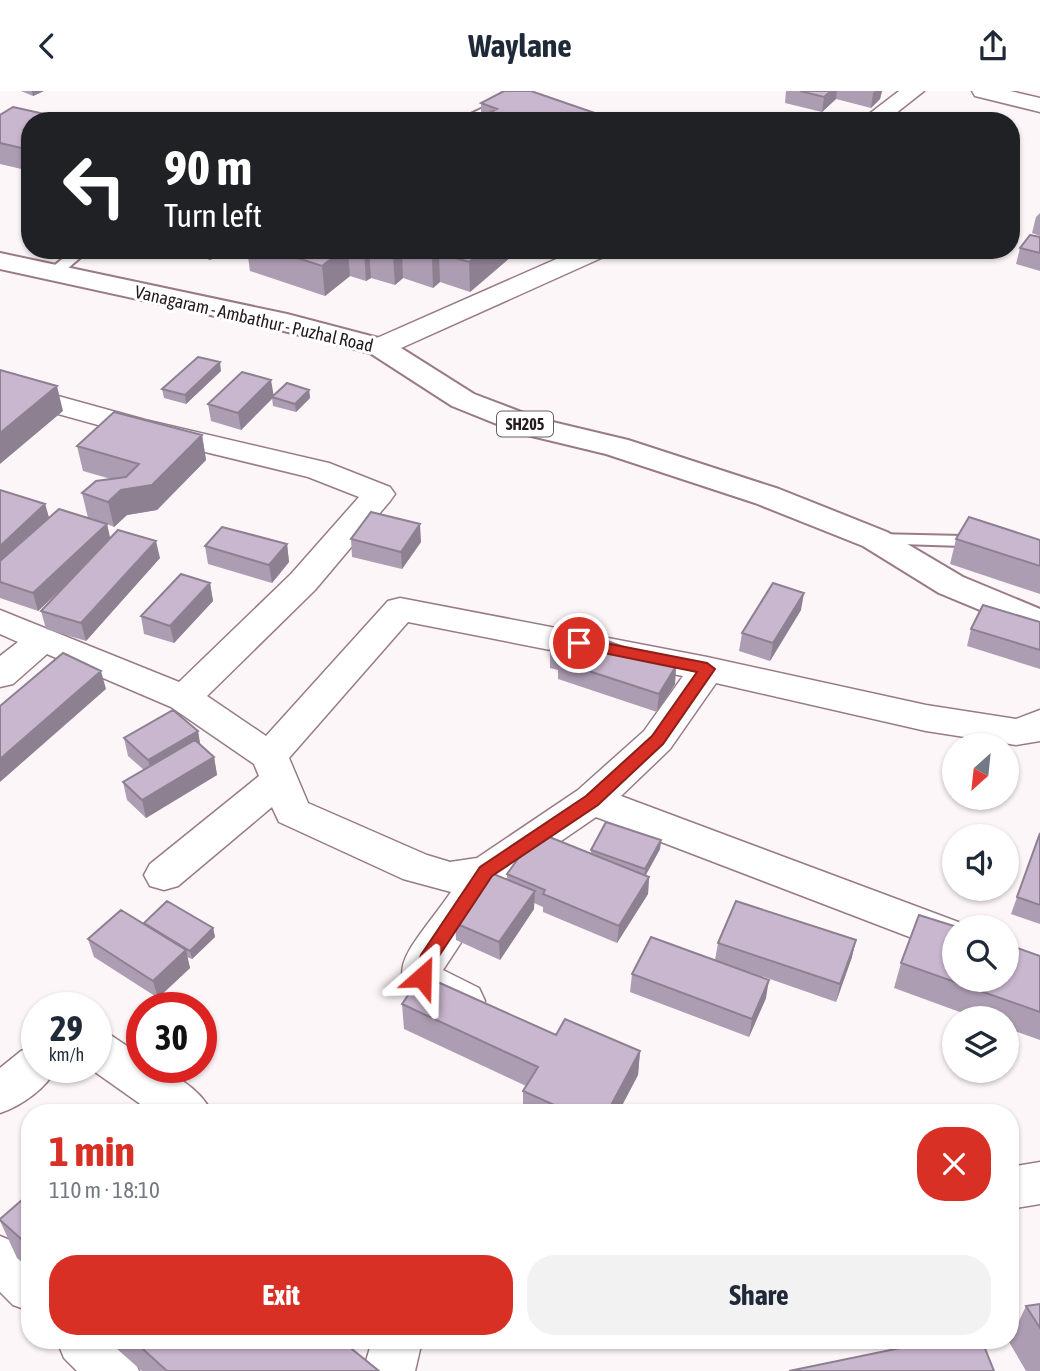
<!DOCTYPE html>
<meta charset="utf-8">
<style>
:root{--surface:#fff;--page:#f2f2f3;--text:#1f2937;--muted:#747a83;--accent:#d93025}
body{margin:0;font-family:"Asap Condensed",sans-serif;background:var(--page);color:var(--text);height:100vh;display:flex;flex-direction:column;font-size:26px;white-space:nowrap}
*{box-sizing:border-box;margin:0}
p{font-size:23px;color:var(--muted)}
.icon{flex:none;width:38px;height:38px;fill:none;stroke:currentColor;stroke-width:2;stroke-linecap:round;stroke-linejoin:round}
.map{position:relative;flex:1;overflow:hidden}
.details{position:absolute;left:21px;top:1013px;width:998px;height:245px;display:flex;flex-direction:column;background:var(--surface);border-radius:28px;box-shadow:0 2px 5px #0004}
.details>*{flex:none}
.banner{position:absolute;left:21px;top:21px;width:999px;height:147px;border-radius:28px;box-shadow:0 2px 5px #0004;background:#202124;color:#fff;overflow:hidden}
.needle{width:46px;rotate:207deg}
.controls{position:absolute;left:942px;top:642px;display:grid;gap:14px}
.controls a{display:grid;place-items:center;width:77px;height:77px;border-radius:50%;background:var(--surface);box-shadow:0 2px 5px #0004;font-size:35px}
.speed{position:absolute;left:21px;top:901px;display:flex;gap:14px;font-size:35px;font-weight:700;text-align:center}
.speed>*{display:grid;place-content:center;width:91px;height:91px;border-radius:50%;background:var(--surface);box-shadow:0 2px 5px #0004;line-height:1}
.speed small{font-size:18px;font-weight:400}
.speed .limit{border:10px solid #d22;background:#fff;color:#111}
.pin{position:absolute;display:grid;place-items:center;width:60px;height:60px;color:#fff;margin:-30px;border:4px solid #fff;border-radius:50%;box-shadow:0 2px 7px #0007}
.me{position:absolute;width:77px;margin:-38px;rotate:25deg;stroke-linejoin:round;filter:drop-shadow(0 0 5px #0008)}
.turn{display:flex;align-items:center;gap:24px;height:147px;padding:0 28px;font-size:32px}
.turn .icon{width:91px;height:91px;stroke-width:2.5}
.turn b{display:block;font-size:49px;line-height:60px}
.round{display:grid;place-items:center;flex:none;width:74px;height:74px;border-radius:28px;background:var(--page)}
.overview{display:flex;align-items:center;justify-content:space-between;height:119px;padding:0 28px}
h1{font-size:42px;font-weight:700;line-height:52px;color:var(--accent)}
.button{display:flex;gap:14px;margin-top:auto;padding:14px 28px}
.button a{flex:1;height:80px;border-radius:28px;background:var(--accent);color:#fff;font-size:28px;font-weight:700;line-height:80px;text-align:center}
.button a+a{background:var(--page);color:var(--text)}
header{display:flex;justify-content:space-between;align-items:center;height:91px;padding:0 28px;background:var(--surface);font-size:32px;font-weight:700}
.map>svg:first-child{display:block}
</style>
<header><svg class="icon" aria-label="back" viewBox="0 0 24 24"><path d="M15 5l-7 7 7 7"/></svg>Waylane<svg class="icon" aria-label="share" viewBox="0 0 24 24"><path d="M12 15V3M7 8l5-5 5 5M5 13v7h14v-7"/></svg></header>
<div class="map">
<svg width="1040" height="1280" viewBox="0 0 1040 1280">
<rect width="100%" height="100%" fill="#fdf6f9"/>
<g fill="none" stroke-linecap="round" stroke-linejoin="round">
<defs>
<path id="lane" d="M 505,13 L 528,18 L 555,30 C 537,30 523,21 505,20 C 488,19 474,30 456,30 L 483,17 Z
M 73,159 L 89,159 L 59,185 L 49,185 L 49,179 Z
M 190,159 L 212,159 L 217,163 L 210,167 Z
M 876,443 L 963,445 L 988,450 L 991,454 L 982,459 L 963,455 L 870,452 L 868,448 Z"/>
<path id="street" d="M 899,0 L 924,0 L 886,30 L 860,30 Z
M 972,0 L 1010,0 L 1040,7 L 1040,21 L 975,5 Z
M 577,159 L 612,159 L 608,164 L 390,262 L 380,264 L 370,262 L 366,256 L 370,250 Z
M 0,289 L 145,329 L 329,372 L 390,396 L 395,403 L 390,410 L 315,499 L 207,605 L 266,645 L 388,510 L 400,507 L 707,566 L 926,614 L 1016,628 L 1040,619 L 1040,650 L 1016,654 L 926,640 L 716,592 L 670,658 L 621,705 L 969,835 L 954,836 L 954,863 L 596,726 L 500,792 L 443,879 L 479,897 L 485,910 L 479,923 L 464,928 C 363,893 406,866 451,801 L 403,788 L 279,731 L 272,716 L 178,795 L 164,799 L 150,795 L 144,784 L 150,773 L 259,685 L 254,673 L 171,616 L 47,563 L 13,593 L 0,596 L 0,565 L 18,551 L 0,543 L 0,519 L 179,591 L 291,483 L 359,406 L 308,386 L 127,342 L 0,307 ZM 408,531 L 683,585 L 644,640 L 578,699 L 477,767 L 450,771 L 427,764 L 308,712 L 289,667 Z
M 96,939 L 112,945 L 142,965 L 142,976 C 168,976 201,998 212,1022 L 153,1022 L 88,976 L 96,976 Z
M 37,954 L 37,976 L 57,976 C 47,997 21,1015 0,1022 L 0,977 L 21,960 Z
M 1040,1071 L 1040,1113 L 1010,1118 L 1010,1076 Z
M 0,1145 L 17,1152 L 30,1164 L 30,1220 L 13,1214 L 0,1201 Z
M 57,1250 L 118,1250 L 131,1262 L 139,1280 L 77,1280 L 64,1267 Z
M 372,1250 L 422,1250 L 415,1280 L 363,1280 Z"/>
<path id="primary" d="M 0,162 L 287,223 L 390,250 L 474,303 L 540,328 L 628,349 L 779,398 L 887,441 L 963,486 L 1040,518 L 1040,544 L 939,502 L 863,455 L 755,412 L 606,363 L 519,342 L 452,315 L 370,262 L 284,240 L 0,178 Z"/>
</defs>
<use href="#lane" stroke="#987b87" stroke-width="4"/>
<use href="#street" stroke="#987b87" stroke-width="3"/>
<use href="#primary" stroke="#987b87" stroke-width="4"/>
<use href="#lane" fill="#fff" fill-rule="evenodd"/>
<use href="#street" fill="#fff" fill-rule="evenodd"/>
<use href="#primary" fill="#fff" fill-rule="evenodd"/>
</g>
<path fill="#ad9db2" d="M 21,0 L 44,0 L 33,5 Z
M 531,0 L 481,26 L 481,12 Z
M 786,0 L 882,0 L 880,8 L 871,17 L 836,8 L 822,21 L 785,12 Z
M 0,24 L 30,30 L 30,80 L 0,73 Z
M 1040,122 L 1040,145 L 1032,142 L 1036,126 Z
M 1040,146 L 1040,180 L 1016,173 L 1020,157 Z
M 247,159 L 519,159 L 470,201 L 440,191 L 433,197 L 403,187 L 395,194 L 371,187 L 366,190 L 350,185 L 325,205 L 250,180 Z
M 221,280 L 186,313 L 164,307 L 162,298 Z
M 309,299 L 310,307 L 296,321 L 273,315 L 272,307 L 241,339 L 211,330 L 208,313 L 273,305 Z
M 202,344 L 206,369 L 157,419 L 127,424 L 114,436 L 107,433 L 110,448 L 160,467 L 86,550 L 46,538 L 41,520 L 74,486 L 38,520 L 0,507 L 0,399 L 45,413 L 49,427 L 88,427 L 82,402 L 111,388 L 83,380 L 77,355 Z
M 351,448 L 421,451 L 402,478 L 352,466 Z
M 956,448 L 1040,449 L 1040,503 L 950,473 Z
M 287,453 L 289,471 L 272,492 L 208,473 L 205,455 Z
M 210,492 L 213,510 L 174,552 L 144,543 L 141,525 Z
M 801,519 L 770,570 L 739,560 L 742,542 Z
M 1040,531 L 1040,578 L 967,555 L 971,538 Z
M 575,547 L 676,575 L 675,593 L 657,621 L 558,588 L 558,579 L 550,577 L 550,559 Z
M 198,640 L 200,654 L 214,666 L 217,684 L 146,727 L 127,709 L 123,691 L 144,679 L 128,665 L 124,647 Z
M 1040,742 L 1040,833 L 1011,823 Z
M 661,749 L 660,758 L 646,784 L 649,786 L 648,803 L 617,852 L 543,821 L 543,816 L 534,812 L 534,818 L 500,869 L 456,849 L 455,832 L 507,789 L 507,783 L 591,762 L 591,759 Z
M 144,832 L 213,837 L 215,846 L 192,868 L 187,866 L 190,877 L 158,907 L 94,866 L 88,848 L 145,834 Z
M 718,852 L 852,866 L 836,911 L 715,869 Z
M 1040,865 L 1040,949 L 1006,937 L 1006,928 L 979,928 L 894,897 L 901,872 Z
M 632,883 L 766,907 L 749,946 L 630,901 Z
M 402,913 L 556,944 L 640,960 L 638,984 L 618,1022 L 523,1022 L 523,1000 L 526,995 L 404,938 Z
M 30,1102 L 30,1178 L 17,1167 L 0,1130 L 0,1128 Z
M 1040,1213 L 1040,1280 L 1026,1280 L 1009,1251 L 1026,1215 Z
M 108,1250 L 342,1250 L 379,1280 L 142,1280 Z"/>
<path fill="#8d8091" d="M 32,0 L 44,0 L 33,5 Z
M 831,0 L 837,0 L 836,8 L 822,21 L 824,6 Z
M 875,0 L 882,0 L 880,8 L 871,17 L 873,2 Z
M 343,159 L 348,159 L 350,185 L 325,205 L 322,175 Z
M 366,159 L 369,159 L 371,187 L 366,190 L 364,161 Z
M 400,159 L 402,159 L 403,187 L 395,194 L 393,165 Z
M 484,159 L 519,159 L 470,201 L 469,171 Z
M 439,162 L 440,191 L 433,197 L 432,167 Z
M 220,271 L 221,280 L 186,313 L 185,304 Z
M 271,289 L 274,306 L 241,339 L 238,322 Z
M 57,295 L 63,320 L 0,373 L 0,342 Z
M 309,299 L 310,307 L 296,321 L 295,313 Z
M 202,344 L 206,369 L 157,419 L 127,424 L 114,436 L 108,411 L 121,399 Z
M 45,413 L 50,430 L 0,477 L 0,455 Z
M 107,433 L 111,451 L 38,520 L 33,502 Z
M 420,433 L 421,451 L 402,478 L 401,461 Z
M 156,450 L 160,467 L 86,550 L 81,532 Z
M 287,453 L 289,471 L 272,492 L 269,474 Z
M 210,492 L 213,510 L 174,552 L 170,535 Z
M 804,502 L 801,519 L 770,570 L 773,552 Z
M 676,575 L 675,593 L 657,621 L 659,603 Z
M 101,580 L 106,598 L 0,691 L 0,668 Z
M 198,640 L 201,658 L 153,687 L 148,669 Z
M 214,666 L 217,684 L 146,727 L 142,709 Z
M 661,749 L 660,758 L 644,787 L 645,778 Z
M 649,786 L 648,803 L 617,852 L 619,835 Z
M 535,800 L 534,818 L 500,869 L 499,851 Z
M 213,837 L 215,846 L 192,868 L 190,860 Z
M 856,849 L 852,866 L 836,911 L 840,893 Z
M 186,859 L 190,877 L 158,907 L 153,890 Z
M 769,889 L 766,907 L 749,946 L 752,928 Z
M 640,960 L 638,984 L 618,1022 L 607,1022 Z"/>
<path fill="#c9b7cf" stroke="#8d8091" stroke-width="2" d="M 504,0 L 531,0 L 618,30 L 474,30 L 497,18 L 481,12 Z
M 800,0 L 831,0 L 824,6 Z
M 13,16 L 76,30 L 30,30 L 30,59 L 0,52 L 0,24 Z
M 1030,144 L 1040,146 L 1040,162 L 1020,157 Z
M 273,159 L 343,159 L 322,175 Z
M 376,159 L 400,159 L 393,165 Z
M 407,159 L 484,159 L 469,171 L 439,162 L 432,167 Z
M 198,266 L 220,271 L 185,304 L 162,298 Z
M 0,279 L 57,295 L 0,342 Z
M 242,281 L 271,289 L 238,322 L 208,313 Z
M 287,292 L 309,299 L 295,313 L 272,306 Z
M 114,321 L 202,344 L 152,394 L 121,399 L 108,411 L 82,402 L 96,390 L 126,386 L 139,373 L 77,355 Z
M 0,399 L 45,413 L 0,455 Z
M 59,418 L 107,433 L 33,502 L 0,491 L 0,470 Z
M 371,421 L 420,433 L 401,461 L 351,448 Z
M 969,426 L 1040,449 L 1040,475 L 956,448 Z
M 222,436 L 287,453 L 269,474 L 205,455 Z
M 118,439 L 156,450 L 81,532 L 41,520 Z
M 181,483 L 210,492 L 170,535 L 141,525 Z
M 773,492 L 804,502 L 773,552 L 742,542 Z
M 983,514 L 1040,531 L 1040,559 L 971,538 Z
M 580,540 L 676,575 L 659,603 L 558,570 L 564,563 L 550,559 L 562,542 L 575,547 Z
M 63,562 L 101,580 L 0,668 L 0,615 Z
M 173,619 L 198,640 L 148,669 L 124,647 Z
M 195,649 L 214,666 L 142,709 L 123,691 Z
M 606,731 L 661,749 L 645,778 L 591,759 Z
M 537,741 L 649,786 L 619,835 L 543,803 L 545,799 L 507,783 Z
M 1040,742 L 1040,814 L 1017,806 Z
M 491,782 L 535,800 L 499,851 L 455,832 Z
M 167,810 L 213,837 L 190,860 L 144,832 Z
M 736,810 L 856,849 L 840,893 L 718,852 Z
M 121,819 L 186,859 L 153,890 L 88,848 Z
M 919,824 L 957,836 L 954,836 L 954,889 L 1006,889 L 1006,853 L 1040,865 L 1040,921 L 901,872 Z
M 651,846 L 769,889 L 752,928 L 632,883 Z
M 422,884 L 556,944 L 565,928 L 640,960 L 607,1022 L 572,1022 L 523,1000 L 538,976 L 402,913 Z
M 30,1102 L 30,1156 L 0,1129 L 0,1128 Z
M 1040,1213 L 1040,1237 L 1026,1215 Z
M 134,1250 L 342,1250 L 379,1280 L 167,1280 Z
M 934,1250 L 982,1250 L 994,1280 L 789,1280 Z"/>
<path fill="#d93025" stroke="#8d1f18" stroke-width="2" d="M 579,547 L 707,572 L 715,578 L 663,653 L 598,714 L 492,785 L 435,871 L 428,891 L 415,891 L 413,886 L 421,864 L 480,776 L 586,705 L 652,645 L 697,581 L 574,556 L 574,548 Z"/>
<g text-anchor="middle" stroke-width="6" stroke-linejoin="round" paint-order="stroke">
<rect fill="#fff" stroke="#665f62" stroke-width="2" x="497" y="320.5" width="56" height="25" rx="5"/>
<g font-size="16" font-weight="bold" fill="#251a1f">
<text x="525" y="339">SH205</text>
</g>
<g font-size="18" fill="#251a1f" stroke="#fff">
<text transform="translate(254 228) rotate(13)" y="6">Vanagaram - Ambathur - Puzhal Road</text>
</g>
</g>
</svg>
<div class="controls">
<a><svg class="needle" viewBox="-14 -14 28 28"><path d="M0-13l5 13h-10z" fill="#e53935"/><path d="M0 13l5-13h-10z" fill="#747a83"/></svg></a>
<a><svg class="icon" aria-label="sound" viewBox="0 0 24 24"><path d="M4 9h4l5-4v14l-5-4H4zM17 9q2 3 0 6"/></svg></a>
<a><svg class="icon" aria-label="search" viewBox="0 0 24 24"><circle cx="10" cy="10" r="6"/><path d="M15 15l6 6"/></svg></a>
<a><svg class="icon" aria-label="layers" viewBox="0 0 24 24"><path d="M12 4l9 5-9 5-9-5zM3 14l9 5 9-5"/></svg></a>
</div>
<div class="speed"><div>29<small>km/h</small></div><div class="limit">30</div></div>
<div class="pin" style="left:579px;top:552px;background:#d93025"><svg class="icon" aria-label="arrive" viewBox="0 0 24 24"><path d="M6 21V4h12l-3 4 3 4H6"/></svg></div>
<svg class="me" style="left:422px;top:886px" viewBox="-20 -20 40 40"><path d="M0-17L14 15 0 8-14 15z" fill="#d93025" stroke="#fff" stroke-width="4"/></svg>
<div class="banner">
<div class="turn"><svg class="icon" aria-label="left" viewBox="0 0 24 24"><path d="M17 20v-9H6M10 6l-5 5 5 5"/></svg><div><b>90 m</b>Turn left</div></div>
</div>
<section class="details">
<div class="overview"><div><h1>1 min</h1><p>110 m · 18:10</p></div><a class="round" style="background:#d93025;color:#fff"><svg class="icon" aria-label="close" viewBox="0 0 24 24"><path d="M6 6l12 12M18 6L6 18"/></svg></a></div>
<div class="button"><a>Exit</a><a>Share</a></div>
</section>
</div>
